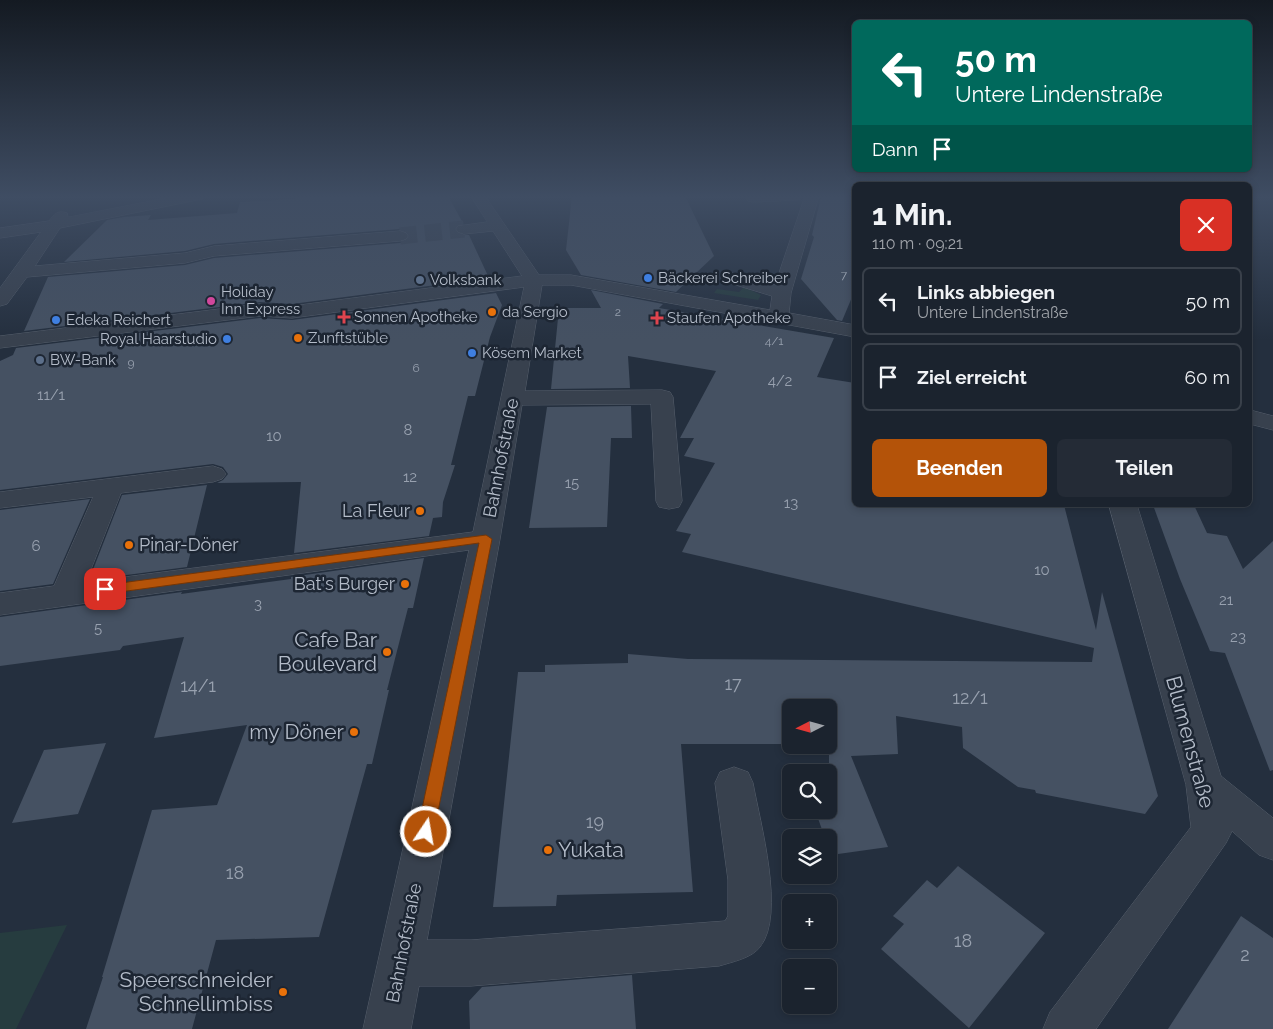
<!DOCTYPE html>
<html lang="de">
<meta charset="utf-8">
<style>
:root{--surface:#1b232e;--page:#242b36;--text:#f1f3f6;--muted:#a0a4aa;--line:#39404a;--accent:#b45309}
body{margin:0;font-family:Raleway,sans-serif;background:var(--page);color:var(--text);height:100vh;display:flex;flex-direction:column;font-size:19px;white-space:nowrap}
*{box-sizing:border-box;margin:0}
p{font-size:16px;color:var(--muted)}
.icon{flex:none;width:28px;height:28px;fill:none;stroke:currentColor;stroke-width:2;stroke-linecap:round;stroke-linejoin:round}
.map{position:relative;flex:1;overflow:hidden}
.sheet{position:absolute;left:852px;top:182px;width:400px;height:325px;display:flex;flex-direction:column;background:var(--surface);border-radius:8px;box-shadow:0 2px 8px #0003,0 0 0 1px var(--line)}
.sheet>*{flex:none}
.hud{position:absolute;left:852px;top:20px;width:400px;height:152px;border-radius:8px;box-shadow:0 2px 8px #0003,0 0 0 1px var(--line);background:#00695c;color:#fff;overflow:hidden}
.needle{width:32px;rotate:264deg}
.tools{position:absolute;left:782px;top:699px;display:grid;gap:10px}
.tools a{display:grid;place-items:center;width:55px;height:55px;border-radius:8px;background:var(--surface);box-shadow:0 2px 8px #0003,0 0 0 1px var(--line);font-size:25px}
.pin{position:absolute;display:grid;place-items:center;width:42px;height:42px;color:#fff;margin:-21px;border-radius:10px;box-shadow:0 2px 8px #0006}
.me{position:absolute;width:55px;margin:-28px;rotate:12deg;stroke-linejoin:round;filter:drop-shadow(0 0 4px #0008)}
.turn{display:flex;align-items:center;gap:18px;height:105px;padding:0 20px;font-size:22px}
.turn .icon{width:65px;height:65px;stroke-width:2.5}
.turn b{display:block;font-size:35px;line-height:42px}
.then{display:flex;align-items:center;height:48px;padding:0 20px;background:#0003;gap:10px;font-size:19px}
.round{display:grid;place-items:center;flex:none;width:52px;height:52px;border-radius:8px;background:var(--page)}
.head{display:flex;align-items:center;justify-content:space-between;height:85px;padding:0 20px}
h1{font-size:30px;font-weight:700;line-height:38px}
.action{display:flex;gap:10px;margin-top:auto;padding:10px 20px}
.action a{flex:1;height:58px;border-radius:8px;background:var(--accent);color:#fff;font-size:20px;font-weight:700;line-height:58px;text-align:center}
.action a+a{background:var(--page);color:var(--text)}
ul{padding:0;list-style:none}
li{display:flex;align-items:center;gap:15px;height:68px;margin:0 10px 8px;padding:0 10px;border:2px solid var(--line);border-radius:8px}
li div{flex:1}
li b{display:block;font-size:19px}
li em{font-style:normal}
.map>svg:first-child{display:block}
</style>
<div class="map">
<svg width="1273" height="1029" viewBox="0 0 1273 1029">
<rect width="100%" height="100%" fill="#242f3e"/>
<path fill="#263c3f" d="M 744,287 L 761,295 L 758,300 L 714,293 L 717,289 L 739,292 Z
M 67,925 L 16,1029 L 0,1029 L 0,933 Z"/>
<path fill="#455162" d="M 296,196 L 448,196 L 463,223 L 456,225 L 454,230 L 457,234 L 469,235 L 489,278 L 292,304 L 260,302 L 24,331 L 48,277 L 185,265 L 214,258 L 400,243 L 407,241 L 410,237 L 408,232 L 400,229 L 214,244 L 185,251 L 64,262 L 107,220 L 124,217 L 151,215 L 148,220 L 237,213 L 240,202 L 295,199 Z
M 572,196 L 685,196 L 714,256 L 676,292 L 581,275 L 566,250 Z
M 821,197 L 855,196 L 855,290 L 842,321 L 837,320 L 801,279 L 814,237 L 812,235 Z
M 591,290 L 663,304 L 659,308 L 834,338 L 817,377 L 855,383 L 855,505 L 1064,505 L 1096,630 L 1102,592 L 1158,796 L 1145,814 L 1036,793 L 1035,790 L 1018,787 L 963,748 L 962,727 L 896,716 L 898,754 L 851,756 L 888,847 L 831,855 L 829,838 L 825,838 L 815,810 L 829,810 L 829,708 L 791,708 L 791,744 L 681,744 L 693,892 L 557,895 L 556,906 L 493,907 L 518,672 L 545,672 L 545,665 L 628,663 L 628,654 L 688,659 L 1092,662 L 1094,648 L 682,552 L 691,534 L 676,531 L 715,463 L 684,456 L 694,438 L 680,438 L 716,371 L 628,356 L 630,388 L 551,389 L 559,308 L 601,308 Z
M 496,293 L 502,305 L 490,337 L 475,396 L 468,396 L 451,465 L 455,465 L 443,502 L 442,517 L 433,518 L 429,536 L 294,553 L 301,482 L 217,483 L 223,480 L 228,474 L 223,467 L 213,464 L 0,490 L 0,361 L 13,355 L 16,348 L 260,318 L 292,320 Z
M 631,406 L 632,438 L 611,438 L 607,527 L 529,528 L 547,407 Z
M 207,485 L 187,567 L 89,580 L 122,495 Z
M 90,499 L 53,584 L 0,591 L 0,510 Z
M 1153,505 L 1194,505 L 1207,533 L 1227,536 L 1243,569 L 1273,541 L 1273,770 L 1270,771 L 1225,653 L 1210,651 L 1180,579 Z
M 424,558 L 413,608 L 408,608 L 387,690 L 389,690 L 372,764 L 367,764 L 319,937 L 216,940 L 192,1029 L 86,1029 L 103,977 L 102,977 L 152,810 L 217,805 L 247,725 L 154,738 L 184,637 L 123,646 L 120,650 L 0,666 L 0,617 L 182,592 L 181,594 L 291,579 L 291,577 Z
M 106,743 L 78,814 L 12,823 L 44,750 Z
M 958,866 L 1045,933 L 969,1028 L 881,949 L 904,924 L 893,916 L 927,880 L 937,888 Z
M 1241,916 L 1273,938 L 1273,1029 L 1168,1029 Z
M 632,975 L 636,1029 L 470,1029 L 469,1001 L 482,987 Z"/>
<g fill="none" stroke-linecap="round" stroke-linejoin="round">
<path stroke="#3a4453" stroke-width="17" stroke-dasharray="17 8" stroke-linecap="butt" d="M 400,236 L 464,229"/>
<defs>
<path id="minor" d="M 177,196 L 204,196 L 202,199 L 197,200 L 60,228 L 35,266 L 185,253 L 214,246 L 400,231 L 406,233 L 408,236 L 406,239 L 400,241 L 214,256 L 185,263 L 27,277 L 7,304 L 0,306 L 0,288 L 41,232 L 0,238 L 0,228 L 49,221 C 55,214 57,210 67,213 L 68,217 Z
M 471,196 L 485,196 L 539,275 L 571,275 L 770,310 L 772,296 L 726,282 L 723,278 L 726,274 L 732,273 L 775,285 L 805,196 L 819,196 L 791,293 L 789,313 L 855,325 L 855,337 L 571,285 L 542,285 L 525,391 L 662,390 L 670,392 L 673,397 L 682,501 L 679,507 L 669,509 L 659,507 L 656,501 L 651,404 L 522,405 L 500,539 L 427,940 L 471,940 L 725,921 L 728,916 L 728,880 L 715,783 L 720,772 L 734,767 L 748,772 L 753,783 C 760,822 786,915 760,947 C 752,958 732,962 719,966 L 471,986 L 419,986 L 411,1029 L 363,1029 L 469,550 L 0,615 L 0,593 L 54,586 L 93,497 L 0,508 L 0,492 L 213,466 L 222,469 L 226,474 L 222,479 L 213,482 L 121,493 L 86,582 L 473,532 L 524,287 L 292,318 L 260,316 L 0,348 L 0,336 L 260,304 L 292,306 L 522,276 L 493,231 L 464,234 L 458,232 L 456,229 L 458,226 L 487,222 Z
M 747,196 L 803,196 L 801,199 L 796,200 L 753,202 L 748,201 L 746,198 Z
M 1250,410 L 1273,416 L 1273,430 L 1250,424 Z
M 1109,505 L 1137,505 L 1221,776 L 1273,818 L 1273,860 L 1259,855 L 1232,831 L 1226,843 L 1096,1029 L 1043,1029 L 1050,1012 L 1191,827 L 1186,785 Z"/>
</defs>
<use href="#minor" stroke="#565f6c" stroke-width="1"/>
<use href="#minor" fill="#38414e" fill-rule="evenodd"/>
</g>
<linearGradient id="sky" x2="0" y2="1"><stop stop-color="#141a22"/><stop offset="0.58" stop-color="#3f4d63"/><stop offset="1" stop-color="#3f4d63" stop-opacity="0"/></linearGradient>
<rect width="1273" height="340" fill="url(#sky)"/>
<path fill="#b45309" stroke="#753606" d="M 486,535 L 492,539 L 434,832 L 432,837 L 426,840 L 420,837 L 417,832 L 479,543 L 105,594 L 99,589 L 105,585 Z"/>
<g fill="#3f7fe0" stroke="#1d2633" stroke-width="2">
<circle cx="648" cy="278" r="5"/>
<circle cx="56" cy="320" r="5"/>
<circle cx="227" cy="339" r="5"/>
<circle cx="472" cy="353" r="5"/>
</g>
<g fill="#5c6f8a" stroke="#1d2633" stroke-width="2">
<circle cx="420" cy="280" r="5"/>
<circle cx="40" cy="360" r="5"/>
</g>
<circle fill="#d1479c" stroke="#1d2633" stroke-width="2" cx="211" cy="301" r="5"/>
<g fill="#e8710a" stroke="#1d2633" stroke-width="2">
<circle cx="492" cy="312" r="5"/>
<circle cx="298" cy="338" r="5"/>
<circle cx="420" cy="511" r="5"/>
<circle cx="129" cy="545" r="5"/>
<circle cx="405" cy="584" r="5"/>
<circle cx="387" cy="652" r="5"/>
<circle cx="354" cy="732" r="5"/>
<circle cx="548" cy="850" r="5"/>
<circle cx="283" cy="992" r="5"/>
</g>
<g fill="#e0444e" stroke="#1d2633" stroke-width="2">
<path d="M341.5 309.5h5v5h5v5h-5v5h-5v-5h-5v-5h5z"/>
<path d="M654.5 310.5h5v5h5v5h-5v5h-5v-5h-5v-5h5z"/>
</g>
<g text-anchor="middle" stroke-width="5" stroke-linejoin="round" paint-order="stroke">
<g font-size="12" fill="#98a1af">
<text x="844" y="279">7</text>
<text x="618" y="316">2</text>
<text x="774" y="345">4/1</text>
<text x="131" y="367">9</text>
<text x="416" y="372">6</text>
</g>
<g font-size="15" fill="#b4bcc9" stroke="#1d2633" text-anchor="start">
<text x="658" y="283">Bäckerei Schreiber</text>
<text x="430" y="285">Volksbank</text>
<text x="221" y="297">Holiday<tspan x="221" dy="17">Inn Express</tspan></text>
<text x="502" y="317">da Sergio</text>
<text x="354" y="322">Sonnen Apotheke</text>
<text x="667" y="323">Staufen Apotheke</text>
<text x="66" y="325">Edeka Reichert</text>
<text x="308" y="343">Zunftstüble</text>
<text x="217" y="344" text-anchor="end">Royal Haarstudio</text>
<text x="482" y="358">Kösem Market</text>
<text x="50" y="365">BW-Bank</text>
</g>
<g font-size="15" fill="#98a1af">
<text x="780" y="386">4/2</text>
<text x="51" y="400">11/1</text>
<text x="408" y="435">8</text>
<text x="274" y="441">10</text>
<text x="410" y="482">12</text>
<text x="572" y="488">15</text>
<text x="791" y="508">13</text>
<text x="36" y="551">6</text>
<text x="1042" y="575">10</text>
<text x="1226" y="605">21</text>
<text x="258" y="609">3</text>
<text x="98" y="633">5</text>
<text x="1238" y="642">23</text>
</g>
<g font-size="18" fill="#b4bcc9" stroke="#1d2633">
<text transform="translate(501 458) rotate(-79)" y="6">Bahnhofstraße</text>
<text transform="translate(404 943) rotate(-79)" y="6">Bahnhofstraße</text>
</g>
<g font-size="18" fill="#b4bcc9" stroke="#1d2633" text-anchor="end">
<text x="410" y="517">La Fleur</text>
<text x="139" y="551" text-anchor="start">Pinar-Döner</text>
<text x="395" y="590">Bat's Burger</text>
</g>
<g font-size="18" fill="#98a1af">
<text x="733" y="690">17</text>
<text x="198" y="692">14/1</text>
<text x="970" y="704">12/1</text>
<text x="595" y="828">19</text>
<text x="235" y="879">18</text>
<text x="963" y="947">18</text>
<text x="1245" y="961">2</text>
</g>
<g font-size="21" fill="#b4bcc9" stroke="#1d2633" text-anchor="end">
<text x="377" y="647">Cafe Bar<tspan x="377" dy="24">Boulevard</tspan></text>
<text x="344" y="739">my Döner</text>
<text x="558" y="857" text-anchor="start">Yukata</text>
<text x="273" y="987">Speerschneider<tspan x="273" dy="24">Schnellimbiss</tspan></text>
</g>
<g font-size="21" fill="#b4bcc9" stroke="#1d2633">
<text transform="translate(1190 742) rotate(75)" y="7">Blumenstraße</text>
</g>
</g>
</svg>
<div class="tools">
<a><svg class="needle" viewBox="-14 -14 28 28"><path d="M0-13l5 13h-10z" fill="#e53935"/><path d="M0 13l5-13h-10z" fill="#a0a4aa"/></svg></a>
<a><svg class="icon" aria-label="search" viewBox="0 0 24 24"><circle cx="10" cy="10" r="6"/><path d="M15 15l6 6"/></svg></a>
<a><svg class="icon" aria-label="layers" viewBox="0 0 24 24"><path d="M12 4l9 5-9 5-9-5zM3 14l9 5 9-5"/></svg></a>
<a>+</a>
<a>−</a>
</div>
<div class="pin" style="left:105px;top:589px;background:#d93025"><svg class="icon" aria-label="arrive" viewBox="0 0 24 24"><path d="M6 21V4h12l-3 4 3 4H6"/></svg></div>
<svg class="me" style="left:426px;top:832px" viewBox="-20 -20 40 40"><circle r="17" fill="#b45309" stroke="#fff" stroke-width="3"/><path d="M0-11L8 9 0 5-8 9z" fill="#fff"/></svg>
<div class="hud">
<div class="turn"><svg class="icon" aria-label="left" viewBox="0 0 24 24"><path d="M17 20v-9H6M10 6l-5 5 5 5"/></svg><div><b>50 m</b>Untere Lindenstraße</div></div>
<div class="then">Dann<svg class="icon" aria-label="arrive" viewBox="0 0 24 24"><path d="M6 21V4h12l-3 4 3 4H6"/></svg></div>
</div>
<section class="sheet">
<div class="head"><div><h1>1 Min.</h1><p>110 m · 09:21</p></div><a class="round" style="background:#d93025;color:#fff"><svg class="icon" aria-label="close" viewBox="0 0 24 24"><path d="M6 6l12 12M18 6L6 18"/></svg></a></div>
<ul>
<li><svg class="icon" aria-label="left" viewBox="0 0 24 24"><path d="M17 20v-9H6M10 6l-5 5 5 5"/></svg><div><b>Links abbiegen</b><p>Untere Lindenstraße</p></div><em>50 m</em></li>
<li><svg class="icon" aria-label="arrive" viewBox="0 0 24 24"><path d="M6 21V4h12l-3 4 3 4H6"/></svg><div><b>Ziel erreicht</b></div><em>60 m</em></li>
</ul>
<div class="action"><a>Beenden</a><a>Teilen</a></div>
</section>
</div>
